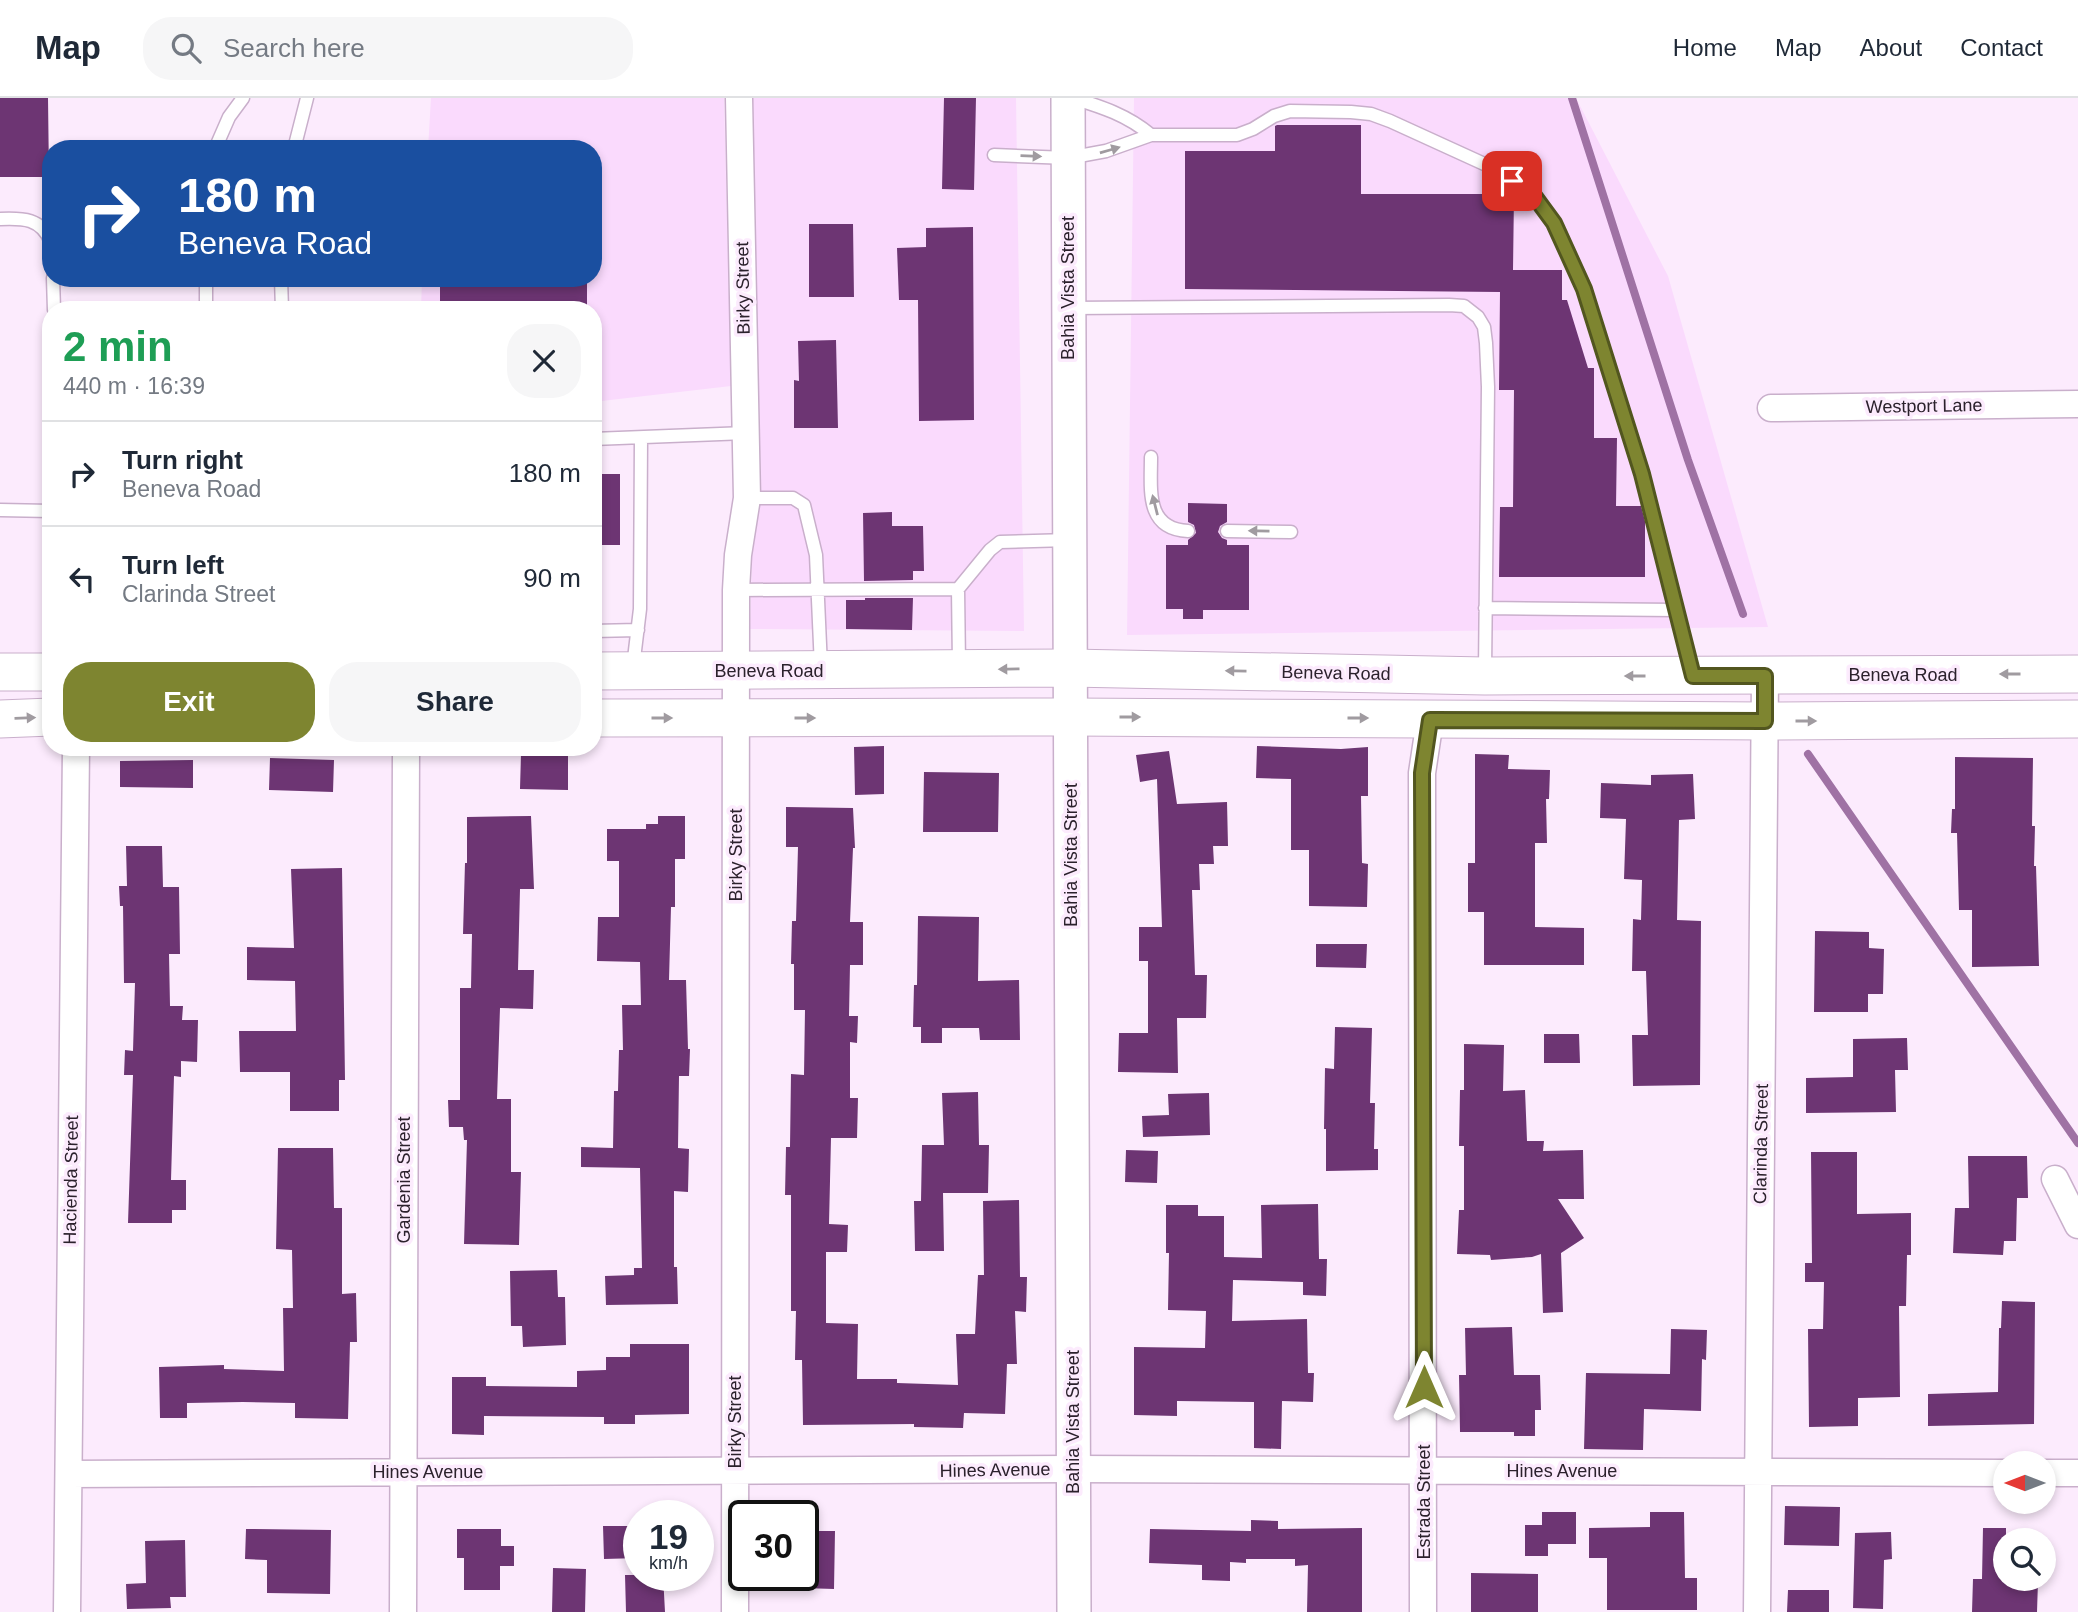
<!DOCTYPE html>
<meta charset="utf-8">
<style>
:root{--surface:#fff;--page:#f6f6f7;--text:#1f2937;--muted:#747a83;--line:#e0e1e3;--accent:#7e8530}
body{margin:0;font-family:Arial,sans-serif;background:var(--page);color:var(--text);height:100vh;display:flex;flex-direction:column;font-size:26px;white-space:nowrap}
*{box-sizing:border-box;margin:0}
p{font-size:23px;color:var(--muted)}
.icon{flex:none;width:38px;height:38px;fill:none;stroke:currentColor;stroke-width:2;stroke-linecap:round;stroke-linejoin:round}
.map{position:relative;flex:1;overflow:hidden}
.side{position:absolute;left:42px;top:203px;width:560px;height:455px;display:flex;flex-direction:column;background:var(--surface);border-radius:28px;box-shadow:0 4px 10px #0003}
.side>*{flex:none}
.top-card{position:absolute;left:42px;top:42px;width:560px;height:147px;border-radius:28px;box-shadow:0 4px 10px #0003;background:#1a4fa0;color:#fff;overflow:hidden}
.needle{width:46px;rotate:270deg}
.buttons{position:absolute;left:1993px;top:1353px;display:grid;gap:14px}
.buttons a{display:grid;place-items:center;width:63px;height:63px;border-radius:50%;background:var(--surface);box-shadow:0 4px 10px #0003;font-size:35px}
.speed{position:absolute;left:623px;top:1402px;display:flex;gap:14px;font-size:35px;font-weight:700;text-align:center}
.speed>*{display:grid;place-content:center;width:91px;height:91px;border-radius:50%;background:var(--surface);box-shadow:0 4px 10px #0003;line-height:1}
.speed small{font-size:18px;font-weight:400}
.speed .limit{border:4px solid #111;border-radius:10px;background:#fff;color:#111}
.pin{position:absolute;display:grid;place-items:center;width:60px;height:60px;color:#fff;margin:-30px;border-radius:14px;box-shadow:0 4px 10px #0006}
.me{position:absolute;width:77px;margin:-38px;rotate:0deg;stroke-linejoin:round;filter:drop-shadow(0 0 5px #0008)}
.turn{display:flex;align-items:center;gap:24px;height:147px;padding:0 21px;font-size:32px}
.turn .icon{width:91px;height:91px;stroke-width:2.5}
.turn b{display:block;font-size:49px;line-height:60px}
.round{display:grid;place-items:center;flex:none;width:74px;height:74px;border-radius:28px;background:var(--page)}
.overview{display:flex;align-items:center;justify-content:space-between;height:119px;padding:0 21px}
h1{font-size:42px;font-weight:800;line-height:52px;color:#1e9e55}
.action{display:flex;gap:14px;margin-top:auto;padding:14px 21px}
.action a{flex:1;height:80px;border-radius:28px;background:var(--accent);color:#fff;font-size:28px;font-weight:800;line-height:80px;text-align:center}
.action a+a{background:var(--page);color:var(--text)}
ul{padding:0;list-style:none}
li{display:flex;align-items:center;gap:21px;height:105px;padding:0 21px;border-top:2px solid var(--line)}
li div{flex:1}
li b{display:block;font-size:26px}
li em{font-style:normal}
header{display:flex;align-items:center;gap:42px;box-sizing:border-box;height:98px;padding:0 35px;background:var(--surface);border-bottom:2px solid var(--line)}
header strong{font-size:33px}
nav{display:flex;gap:38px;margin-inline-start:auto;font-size:24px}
.search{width:490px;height:63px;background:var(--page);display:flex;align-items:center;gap:18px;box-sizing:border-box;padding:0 24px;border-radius:28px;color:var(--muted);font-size:26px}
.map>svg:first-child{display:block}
</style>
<header>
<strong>Map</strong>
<div class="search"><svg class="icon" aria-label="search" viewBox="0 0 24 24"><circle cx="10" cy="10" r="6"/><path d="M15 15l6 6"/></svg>Search here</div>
<nav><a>Home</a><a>Map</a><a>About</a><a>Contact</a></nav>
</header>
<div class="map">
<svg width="2078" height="1514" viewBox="0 0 2078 1514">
<rect width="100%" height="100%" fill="#fcebfd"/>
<path fill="#fadafd" d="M 431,0 L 724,0 L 731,288 L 593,304 L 593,212 L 421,212 L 422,180 L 593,180 L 593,51 L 428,51 Z
M 753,0 L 1016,0 L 1024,533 L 750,531 L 752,459 L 761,400 Z
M 1134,0 L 1576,0 L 1668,178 L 1768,529 L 1127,537 Z"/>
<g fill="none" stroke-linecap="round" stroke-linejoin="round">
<path stroke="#9f72a4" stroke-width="8" d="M 1572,0 L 1688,362 L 1743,516
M 1808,656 L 2078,1045"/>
</g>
<path fill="#6d3573" d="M 0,0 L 48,0 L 49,79 L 0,79 Z
M 944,0 L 976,0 L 974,92 L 942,91 Z
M 1277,27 L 1361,27 L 1361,96 L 1514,96 L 1513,172 L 1562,172 L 1562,202 L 1567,202 L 1588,270 L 1594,270 L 1594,340 L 1617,340 L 1616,408 L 1641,408 L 1645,423 L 1645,479 L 1499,479 L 1500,409 L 1513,409 L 1514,292 L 1499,292 L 1500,194 L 1185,191 L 1185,53 L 1275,53 L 1275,28 Z
M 809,126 L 853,126 L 854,199 L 809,199 Z
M 973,129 L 974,322 L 919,323 L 918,202 L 899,202 L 897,150 L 926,149 L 926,130 Z
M 587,180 L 587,212 L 440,212 L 440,181 Z
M 836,242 L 838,330 L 794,330 L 794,282 L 799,283 L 798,243 Z
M 593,376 L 620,376 L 620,447 L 593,447 Z
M 1188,405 L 1227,406 L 1227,424 L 1220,428 L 1218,434 L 1222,440 L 1227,442 L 1227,447 L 1249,447 L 1249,512 L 1203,512 L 1203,521 L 1183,521 L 1183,511 L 1166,511 L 1166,447 L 1188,447 L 1188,442 L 1196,435 L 1194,427 L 1188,424 Z
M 892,414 L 892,428 L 923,428 L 924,473 L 913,473 L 913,482 L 864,483 L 863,415 Z
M 865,500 L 913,500 L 912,532 L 846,531 L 846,502 L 865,502 Z
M 884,648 L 884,696 L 855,697 L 854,649 Z
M 1257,648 L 1341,651 L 1368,649 L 1368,698 L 1361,698 L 1362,765 L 1368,766 L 1367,809 L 1309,808 L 1309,752 L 1291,752 L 1291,681 L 1256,680 Z
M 1169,653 L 1177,706 L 1227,704 L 1228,748 L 1213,748 L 1214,766 L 1199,766 L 1200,792 L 1192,792 L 1195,877 L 1207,877 L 1206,920 L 1177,920 L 1178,975 L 1118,974 L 1119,935 L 1148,935 L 1148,863 L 1139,863 L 1139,829 L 1162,829 L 1157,681 L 1140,684 L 1136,657 Z
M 521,656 L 568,657 L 568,692 L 520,691 Z
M 1475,656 L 1509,657 L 1508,671 L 1550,672 L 1549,701 L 1546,701 L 1547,745 L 1535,745 L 1535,829 L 1584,830 L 1584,867 L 1484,867 L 1484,814 L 1468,814 L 1468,765 L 1475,765 Z
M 1955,659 L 2033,660 L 2032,728 L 2035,728 L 2034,768 L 2036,768 L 2039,868 L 1972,869 L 1972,812 L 1959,812 L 1957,735 L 1951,735 L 1952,711 L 1955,711 Z
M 270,660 L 334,662 L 333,694 L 269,692 Z
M 193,662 L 193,690 L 120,689 L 120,663 Z
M 924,674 L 999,675 L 998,734 L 923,734 Z
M 1693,676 L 1695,721 L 1679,722 L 1677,822 L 1701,823 L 1700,987 L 1633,988 L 1632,937 L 1648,937 L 1646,873 L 1632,873 L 1633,821 L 1641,822 L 1642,782 L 1624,781 L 1626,721 L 1600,720 L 1601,685 L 1651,687 L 1651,677 Z
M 786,709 L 853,710 L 855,750 L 853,750 L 850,824 L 863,824 L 863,867 L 850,867 L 849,918 L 858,918 L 857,945 L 850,944 L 850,1000 L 858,1000 L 857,1040 L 831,1040 L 829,1126 L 848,1127 L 847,1154 L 826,1154 L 826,1225 L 858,1226 L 857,1281 L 897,1281 L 897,1285 L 958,1287 L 956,1236 L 975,1236 L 978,1177 L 984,1177 L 983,1103 L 1019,1102 L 1020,1179 L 1027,1179 L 1026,1214 L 1015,1213 L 1017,1266 L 1007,1266 L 1005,1316 L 964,1315 L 963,1330 L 914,1329 L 914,1326 L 803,1327 L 802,1262 L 795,1262 L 796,1213 L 791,1213 L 791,1097 L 785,1097 L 786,1049 L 790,1049 L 791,976 L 804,977 L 805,912 L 794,912 L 794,866 L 791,866 L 792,823 L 796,823 L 798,749 L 786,749 Z
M 531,718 L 534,791 L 520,791 L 518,872 L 534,872 L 533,911 L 500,910 L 497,1001 L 511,1001 L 511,1074 L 521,1074 L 519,1147 L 464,1146 L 467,1042 L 464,1042 L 463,1029 L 449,1029 L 448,1002 L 460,1002 L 460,890 L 471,890 L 472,836 L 463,836 L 465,765 L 467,765 L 467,719 Z
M 658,718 L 685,718 L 685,761 L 675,761 L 675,809 L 671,809 L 669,882 L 686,882 L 688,951 L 690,951 L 689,978 L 679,978 L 678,1050 L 689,1051 L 688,1094 L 674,1093 L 674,1169 L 677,1169 L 678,1206 L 606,1207 L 605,1178 L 634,1177 L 634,1170 L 642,1170 L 640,1070 L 581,1069 L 581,1049 L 613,1050 L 614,993 L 618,993 L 619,952 L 623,952 L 622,907 L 641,907 L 640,864 L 597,863 L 598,819 L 619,819 L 619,763 L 607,763 L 607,731 L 646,731 L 646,726 L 658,726 Z
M 126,748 L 162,748 L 163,789 L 179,789 L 180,856 L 169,856 L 170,908 L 183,908 L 182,922 L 198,922 L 197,964 L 181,963 L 181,979 L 174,978 L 171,1082 L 186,1082 L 186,1112 L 172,1112 L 172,1125 L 128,1125 L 133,977 L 124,977 L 125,952 L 133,953 L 135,885 L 124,885 L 123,808 L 120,808 L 119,788 L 127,788 Z
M 342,770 L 345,982 L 339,982 L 339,1013 L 290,1013 L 290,974 L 240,974 L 239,933 L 296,933 L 295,883 L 247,882 L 247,849 L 294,850 L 291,771 Z
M 918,818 L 979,819 L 978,883 L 1019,882 L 1020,942 L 980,942 L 979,930 L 942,930 L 942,945 L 921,945 L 921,929 L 913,929 L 914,887 L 917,887 Z
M 1815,833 L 1869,834 L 1869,850 L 1884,851 L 1883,896 L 1868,896 L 1868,914 L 1814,914 Z
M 1316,846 L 1367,846 L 1366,870 L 1316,869 Z
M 1335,929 L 1372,930 L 1370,1005 L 1375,1005 L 1374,1051 L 1378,1051 L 1378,1072 L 1326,1073 L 1326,1031 L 1324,1031 L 1325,970 L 1334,971 Z
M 1544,936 L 1579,936 L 1580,965 L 1544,965 Z
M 1907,940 L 1908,972 L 1895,972 L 1896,1014 L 1806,1015 L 1806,980 L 1853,979 L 1853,941 Z
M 1464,946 L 1504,947 L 1503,993 L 1525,992 L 1527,1043 L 1544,1043 L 1543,1053 L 1583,1052 L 1584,1101 L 1558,1101 L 1584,1140 L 1561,1155 L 1563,1214 L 1543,1215 L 1541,1156 L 1532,1159 L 1491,1162 L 1490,1157 L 1457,1156 L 1459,1112 L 1464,1112 L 1464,1048 L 1459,1048 L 1460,992 L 1464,992 Z
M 978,994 L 979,1047 L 989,1047 L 988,1095 L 943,1095 L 944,1153 L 915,1153 L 914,1103 L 921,1103 L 922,1047 L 944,1047 L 942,995 Z
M 1209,995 L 1210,1037 L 1143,1039 L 1142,1018 L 1169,1017 L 1168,996 Z
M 278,1050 L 333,1050 L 334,1110 L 342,1110 L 342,1196 L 356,1195 L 357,1244 L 350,1244 L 348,1321 L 295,1320 L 295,1305 L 243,1304 L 187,1305 L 187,1320 L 160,1320 L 159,1269 L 224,1267 L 224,1271 L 284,1273 L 283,1210 L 293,1210 L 292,1152 L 276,1151 Z
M 1126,1052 L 1158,1053 L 1157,1085 L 1125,1084 Z
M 1811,1054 L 1857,1054 L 1857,1116 L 1911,1115 L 1911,1157 L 1907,1157 L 1906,1208 L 1899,1208 L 1900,1299 L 1858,1300 L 1858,1328 L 1809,1329 L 1808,1231 L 1823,1231 L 1824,1184 L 1805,1184 L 1805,1165 L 1812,1165 Z
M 1968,1058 L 2027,1058 L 2028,1100 L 2017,1100 L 2016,1143 L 2004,1143 L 2003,1157 L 1953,1155 L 1955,1110 L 1969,1110 Z
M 1318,1106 L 1319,1161 L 1327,1161 L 1326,1198 L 1303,1197 L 1303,1184 L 1233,1182 L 1232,1223 L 1307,1221 L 1308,1275 L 1314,1275 L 1313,1304 L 1282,1303 L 1281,1351 L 1254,1350 L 1254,1304 L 1177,1303 L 1177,1318 L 1134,1317 L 1134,1249 L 1205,1250 L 1206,1213 L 1168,1212 L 1169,1155 L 1166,1155 L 1166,1107 L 1198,1107 L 1198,1118 L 1224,1118 L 1224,1159 L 1262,1160 L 1261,1107 Z
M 557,1172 L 558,1199 L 565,1199 L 566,1247 L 523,1249 L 522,1228 L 511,1228 L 510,1173 Z
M 2002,1203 L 2035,1204 L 2034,1326 L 1928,1328 L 1928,1296 L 1998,1294 L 1999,1230 L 2001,1230 Z
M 1512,1229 L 1514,1277 L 1540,1277 L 1541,1312 L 1535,1312 L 1535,1338 L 1514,1338 L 1514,1334 L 1460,1334 L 1459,1277 L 1466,1277 L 1465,1230 Z
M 1671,1231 L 1707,1232 L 1706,1262 L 1702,1261 L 1701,1313 L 1644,1311 L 1643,1352 L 1584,1351 L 1586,1275 L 1670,1276 Z
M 630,1246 L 689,1246 L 689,1316 L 635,1317 L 635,1326 L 604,1326 L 604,1319 L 484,1318 L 484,1337 L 452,1336 L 452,1279 L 486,1279 L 486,1288 L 577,1289 L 577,1273 L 606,1272 L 606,1259 L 630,1259 Z
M 1785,1408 L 1840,1409 L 1839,1448 L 1784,1447 Z
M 1542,1414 L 1576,1414 L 1576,1446 L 1548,1446 L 1548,1458 L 1525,1458 L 1525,1427 L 1542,1427 Z
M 1650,1414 L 1684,1414 L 1685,1480 L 1697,1480 L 1697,1512 L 1607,1512 L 1607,1460 L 1589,1460 L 1589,1430 L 1650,1429 Z
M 1251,1422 L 1278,1423 L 1278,1431 L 1362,1430 L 1362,1514 L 1307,1514 L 1308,1467 L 1295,1468 L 1295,1461 L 1246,1461 L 1246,1465 L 1230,1464 L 1230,1483 L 1202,1482 L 1202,1467 L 1149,1465 L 1150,1431 L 1251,1433 Z
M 603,1428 L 639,1428 L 639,1460 L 604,1461 Z
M 1983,1430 L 2006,1430 L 2006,1482 L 2038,1483 L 2037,1514 L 1972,1514 L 1973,1481 L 1982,1481 Z
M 246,1431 L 331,1432 L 330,1496 L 267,1495 L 267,1462 L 245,1461 Z
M 457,1431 L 501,1431 L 501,1448 L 514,1448 L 514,1468 L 500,1468 L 500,1492 L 464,1492 L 464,1460 L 457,1460 Z
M 803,1433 L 835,1433 L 834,1491 L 803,1490 Z
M 1891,1434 L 1892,1461 L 1884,1462 L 1883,1511 L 1853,1510 L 1855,1435 Z
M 185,1442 L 186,1499 L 170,1499 L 171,1510 L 127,1511 L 126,1486 L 146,1485 L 145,1443 Z
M 553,1470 L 586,1471 L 585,1514 L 552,1514 Z
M 1471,1475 L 1538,1476 L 1538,1514 L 1471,1514 Z
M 625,1477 L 663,1477 L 665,1514 L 626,1514 Z
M 1788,1492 L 1829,1492 L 1829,1514 L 1787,1514 Z"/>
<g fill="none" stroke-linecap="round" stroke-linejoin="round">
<defs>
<path id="service" d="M 1073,0 C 1102,9 1127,17 1151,37
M 215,51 L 229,19 L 243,0
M 294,51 L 307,0
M 994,57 L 1068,60 L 1106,53 L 1151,37 L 1237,37 L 1253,31 L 1274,18 L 1290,13 L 1351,14 L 1371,16 L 1390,23 L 1493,70 L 1532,95 L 1554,125 L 1584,191 L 1642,376 L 1692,574
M 0,121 C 23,120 41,120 51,144
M 53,180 L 54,212
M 206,180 L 206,212
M 281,180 L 282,212
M 1070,210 L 1449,207 L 1464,208 L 1478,219 L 1484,229 L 1486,245 L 1488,289 L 1485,574
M 593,341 L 746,335
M 1151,359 C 1151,392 1145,431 1188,433
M 747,400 L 793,400 L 804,407 L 816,457 L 821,569
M 0,412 L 51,413
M 1227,433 L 1291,434
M 736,492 L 958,491
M 1485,510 L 1675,512
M 593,533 L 638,532
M 959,567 L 958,491 L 990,452 L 1000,444 L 1069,442
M 633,569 L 640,511 L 641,340"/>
<path id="minor" d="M 1771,310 L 2078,306
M 2055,1081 L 2078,1127
M 2044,1375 L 2078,1375
M 69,1376 L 1073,1371 L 2006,1375
M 67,1514 L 76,649
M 403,1514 L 406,649
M 735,1514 L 736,492 L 738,457 L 747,400 L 739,0
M 1423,1514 L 1422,675 L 1430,622
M 1757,1514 L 1765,578"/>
<path id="tertiary" d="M 1068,0 L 1074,1514"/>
<path id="secondary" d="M 593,573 L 1070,570 L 1485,578 L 2078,576
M 0,574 L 51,574
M 593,620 L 1070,619 L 1765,623 L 2078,621
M 0,621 L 51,619"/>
</defs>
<use href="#service" stroke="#c9afcb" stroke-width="15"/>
<use href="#minor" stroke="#c9afcb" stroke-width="29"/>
<use href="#tertiary" stroke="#c9afcb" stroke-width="36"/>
<use href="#secondary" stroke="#c9afcb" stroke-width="39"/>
<use href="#service" stroke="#fff" stroke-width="12"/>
<use href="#minor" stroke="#fff" stroke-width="26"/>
<use href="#tertiary" stroke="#fff" stroke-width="33"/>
<use href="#secondary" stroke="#fff" stroke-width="37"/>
</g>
<defs><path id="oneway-solid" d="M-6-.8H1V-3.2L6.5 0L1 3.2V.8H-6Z" transform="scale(1.75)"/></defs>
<g fill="#a09ba0">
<use href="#oneway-solid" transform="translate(1110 52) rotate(-16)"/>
<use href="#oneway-solid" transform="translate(1031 58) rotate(2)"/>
<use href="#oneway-solid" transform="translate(1155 407) rotate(-104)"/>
<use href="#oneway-solid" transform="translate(1259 433) rotate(-179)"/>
<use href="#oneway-solid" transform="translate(1009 571) rotate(179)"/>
<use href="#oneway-solid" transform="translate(1236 573) rotate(-179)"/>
<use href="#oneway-solid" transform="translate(2010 576) rotate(180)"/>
<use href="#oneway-solid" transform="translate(1635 578) rotate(180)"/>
<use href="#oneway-solid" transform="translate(1130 619)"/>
<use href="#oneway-solid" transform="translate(25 620) rotate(-2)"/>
<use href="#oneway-solid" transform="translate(662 620)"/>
<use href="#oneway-solid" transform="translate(805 620)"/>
<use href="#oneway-solid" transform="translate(1358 620)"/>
<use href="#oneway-solid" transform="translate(1806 623)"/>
</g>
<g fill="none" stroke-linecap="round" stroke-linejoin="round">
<defs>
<path id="route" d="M 1424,1289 L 1422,675 L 1430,622 L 1765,623 L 1765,578 L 1693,578 L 1642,376 L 1584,191 L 1554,125 L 1532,95 L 1512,83"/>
</defs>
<use href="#route" stroke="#52561f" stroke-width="18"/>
<use href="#route" stroke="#7e8530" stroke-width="12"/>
</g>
<g text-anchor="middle" stroke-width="7" stroke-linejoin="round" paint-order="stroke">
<g font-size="18" fill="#2b212c" stroke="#fcebfd">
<text transform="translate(743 190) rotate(-91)" y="6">Birky Street</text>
<text transform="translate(1068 190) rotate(-90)" y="6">Bahia Vista Street</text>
<text transform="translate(1924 308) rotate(-1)" y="6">Westport Lane</text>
<text x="769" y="579">Beneva Road</text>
<text transform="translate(1336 575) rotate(1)" y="6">Beneva Road</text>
<text x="1903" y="583">Beneva Road</text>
<text transform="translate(736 757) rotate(-90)" y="6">Birky Street</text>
<text transform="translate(1071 757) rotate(-90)" y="6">Bahia Vista Street</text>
<text transform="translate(1761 1046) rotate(-89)" y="6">Clarinda Street</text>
<text transform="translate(71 1082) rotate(-89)" y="6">Hacienda Street</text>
<text transform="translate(404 1082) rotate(-90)" y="6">Gardenia Street</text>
<text transform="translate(735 1324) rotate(-90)" y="6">Birky Street</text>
<text transform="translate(1073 1324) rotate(-90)" y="6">Bahia Vista Street</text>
<text transform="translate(995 1372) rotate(-1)" y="6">Hines Avenue</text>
<text x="1562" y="1379">Hines Avenue</text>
<text x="428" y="1380">Hines Avenue</text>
<text transform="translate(1424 1404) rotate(-90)" y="6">Estrada Street</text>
</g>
</g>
</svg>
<div class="buttons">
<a><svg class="needle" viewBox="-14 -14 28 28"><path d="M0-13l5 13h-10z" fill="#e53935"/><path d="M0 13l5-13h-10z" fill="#747a83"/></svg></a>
<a><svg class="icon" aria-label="search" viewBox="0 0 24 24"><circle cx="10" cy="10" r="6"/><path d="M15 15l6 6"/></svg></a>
</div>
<div class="speed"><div>19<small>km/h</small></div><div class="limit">30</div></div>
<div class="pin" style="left:1512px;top:83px;background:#d93025"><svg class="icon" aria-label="arrive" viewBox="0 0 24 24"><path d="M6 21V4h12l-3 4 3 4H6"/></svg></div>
<svg class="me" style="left:1424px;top:1289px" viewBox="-20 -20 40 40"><path d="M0-17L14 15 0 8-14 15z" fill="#7e8530" stroke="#fff" stroke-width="4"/></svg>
<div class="top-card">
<div class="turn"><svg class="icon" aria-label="right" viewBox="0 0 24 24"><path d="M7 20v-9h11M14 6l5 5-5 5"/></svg><div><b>180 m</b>Beneva Road</div></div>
</div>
<section class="side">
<div class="overview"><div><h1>2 min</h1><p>440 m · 16:39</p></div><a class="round"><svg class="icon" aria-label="close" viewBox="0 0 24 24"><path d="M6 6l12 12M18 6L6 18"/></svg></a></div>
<ul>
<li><svg class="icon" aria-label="right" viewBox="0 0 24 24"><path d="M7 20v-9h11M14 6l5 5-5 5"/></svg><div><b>Turn right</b><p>Beneva Road</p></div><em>180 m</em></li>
<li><svg class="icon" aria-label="left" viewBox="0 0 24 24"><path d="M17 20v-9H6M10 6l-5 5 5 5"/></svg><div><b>Turn left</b><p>Clarinda Street</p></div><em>90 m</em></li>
</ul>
<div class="action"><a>Exit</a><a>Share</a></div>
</section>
</div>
